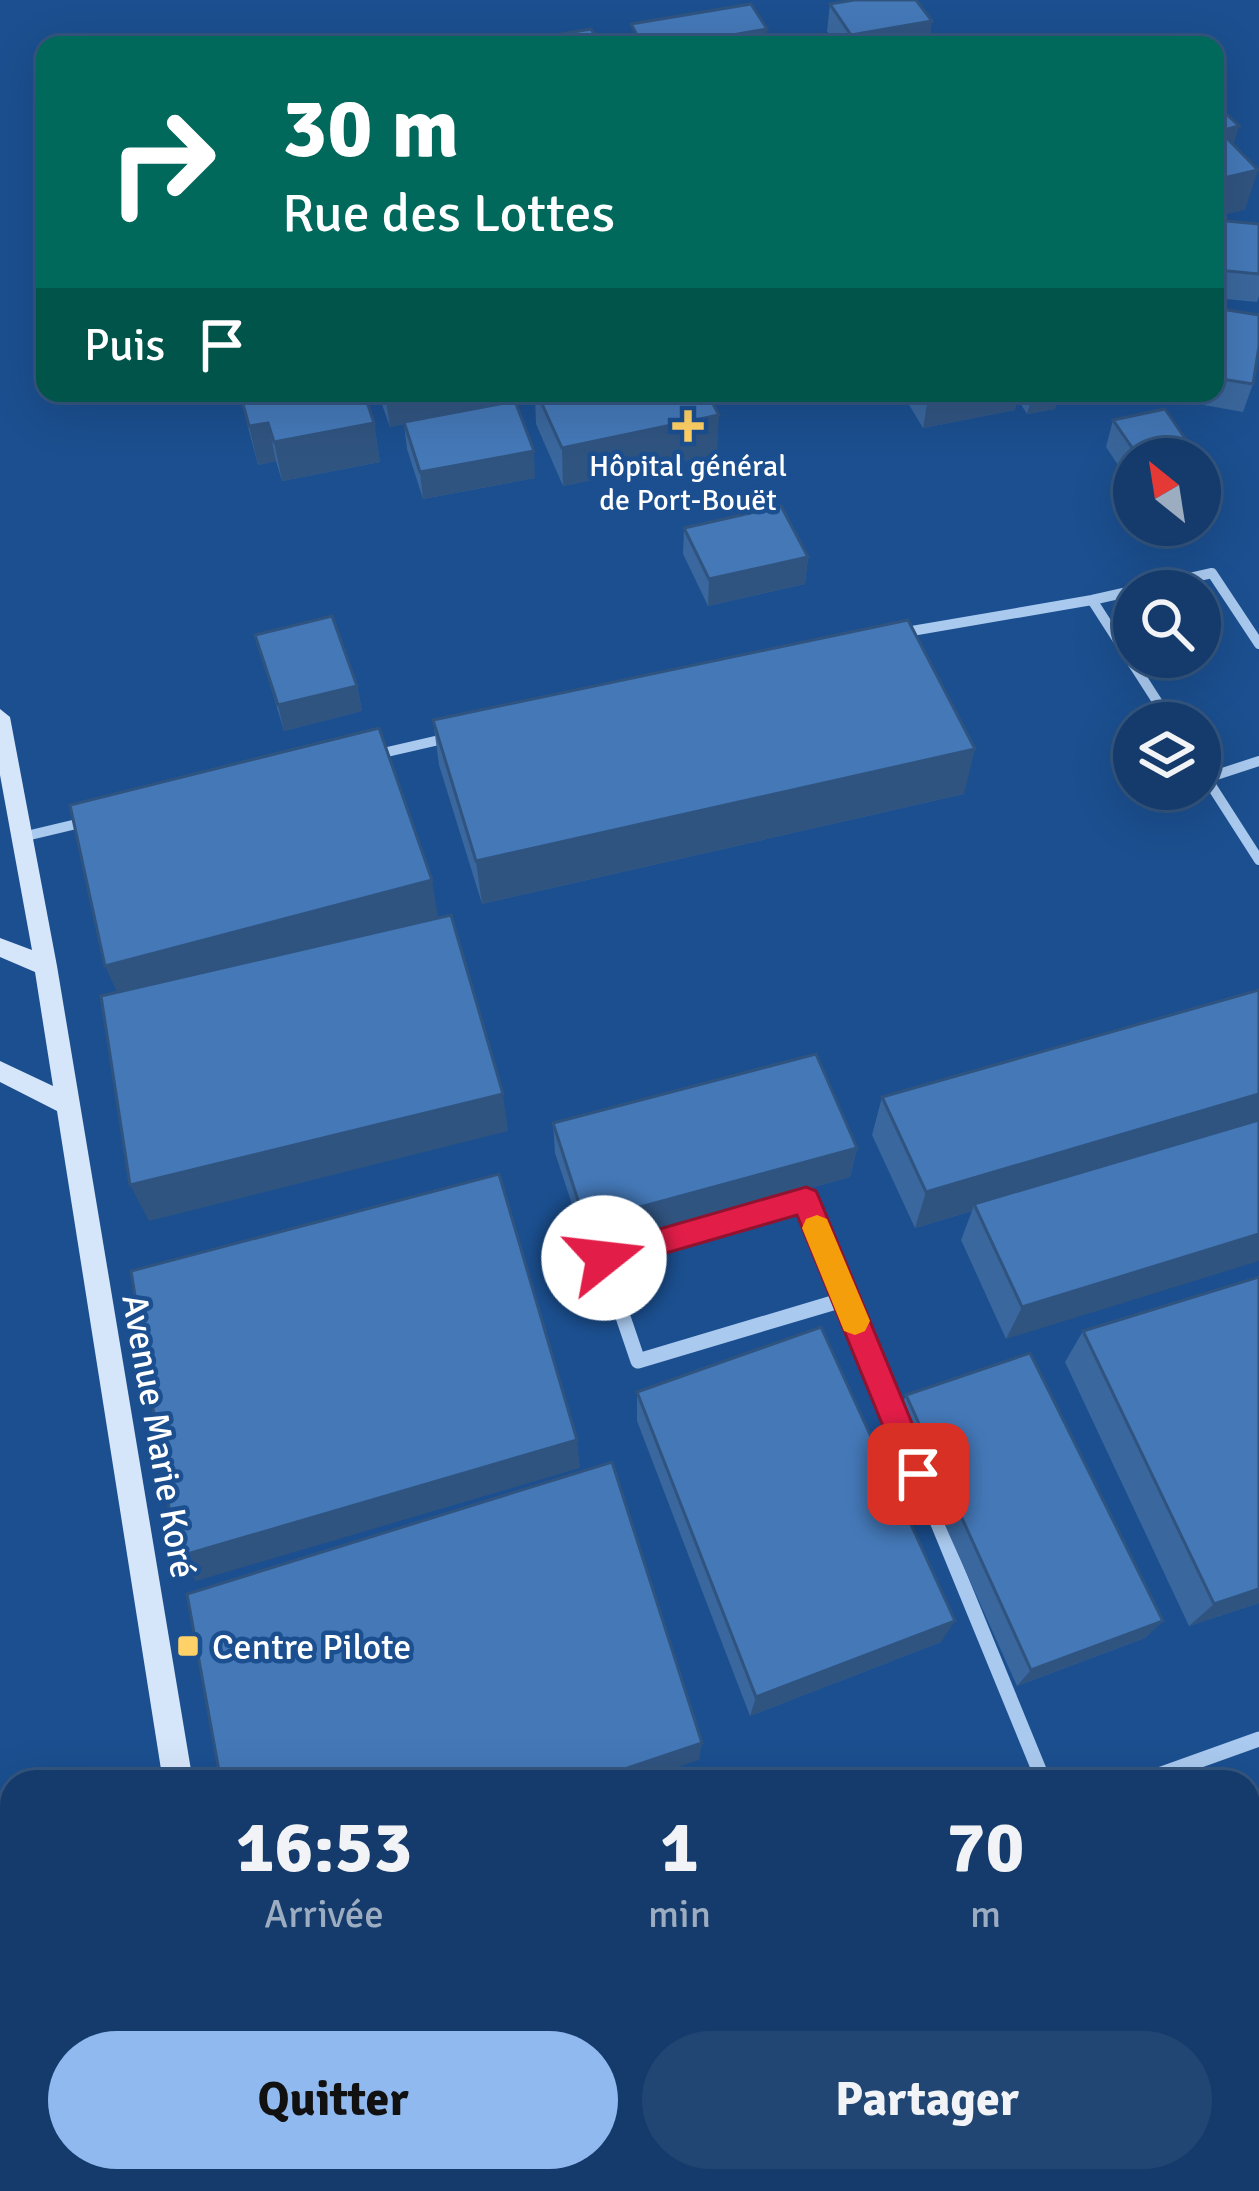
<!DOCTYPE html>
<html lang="fr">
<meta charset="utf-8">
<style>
:root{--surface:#143b6b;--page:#214673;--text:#f1f3f6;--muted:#9dadc1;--line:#33557e;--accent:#90b9f0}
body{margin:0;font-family:Signika,sans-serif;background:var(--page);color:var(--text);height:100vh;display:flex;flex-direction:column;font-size:45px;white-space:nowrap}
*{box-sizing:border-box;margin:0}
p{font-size:39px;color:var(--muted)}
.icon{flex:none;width:66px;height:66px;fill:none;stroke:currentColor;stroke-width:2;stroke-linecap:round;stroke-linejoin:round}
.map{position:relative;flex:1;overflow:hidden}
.details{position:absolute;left:0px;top:1770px;width:1260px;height:423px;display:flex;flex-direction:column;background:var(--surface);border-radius:36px 36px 0 0;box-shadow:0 12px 48px #0002,0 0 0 3px var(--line)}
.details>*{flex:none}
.guide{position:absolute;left:36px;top:36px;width:1188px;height:366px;border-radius:24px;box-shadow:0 12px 48px #0002,0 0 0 3px var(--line);background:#00695c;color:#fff;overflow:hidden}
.needle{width:78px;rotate:330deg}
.controls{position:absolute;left:1113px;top:438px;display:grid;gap:24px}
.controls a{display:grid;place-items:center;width:108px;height:108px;border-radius:50%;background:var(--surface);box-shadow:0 12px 48px #0002,0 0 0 3px var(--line);font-size:60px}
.pin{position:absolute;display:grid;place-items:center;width:102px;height:102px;color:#fff;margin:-51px;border-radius:24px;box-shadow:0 6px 18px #0006}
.me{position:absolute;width:132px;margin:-66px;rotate:74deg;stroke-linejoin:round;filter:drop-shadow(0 0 9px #0008)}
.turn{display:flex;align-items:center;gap:42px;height:252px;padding:0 48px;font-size:54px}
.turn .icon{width:156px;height:156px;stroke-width:2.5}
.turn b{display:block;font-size:84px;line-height:102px}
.then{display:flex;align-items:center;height:114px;padding:0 48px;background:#0003;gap:24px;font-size:45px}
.eta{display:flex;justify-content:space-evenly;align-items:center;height:204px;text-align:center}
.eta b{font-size:72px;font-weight:700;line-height:84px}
.primary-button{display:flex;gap:24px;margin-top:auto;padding:24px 48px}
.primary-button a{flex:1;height:138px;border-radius:72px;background:var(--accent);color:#111;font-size:48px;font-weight:700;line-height:138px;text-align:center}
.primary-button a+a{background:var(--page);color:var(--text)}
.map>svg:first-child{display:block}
</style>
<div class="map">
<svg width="1259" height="2191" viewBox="0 0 1259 2191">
<rect width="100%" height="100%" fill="#1b4f8f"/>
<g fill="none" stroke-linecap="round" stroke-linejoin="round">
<path stroke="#a9c9ee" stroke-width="10" d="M 1092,600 L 1171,723
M 900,633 L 1092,600 L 1212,573 L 1259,644
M 374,755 L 448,738
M 1200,768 L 1259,860
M 1207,778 L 1259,761
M 22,837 L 85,822
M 603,1259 L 805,1200 L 829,1259"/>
<path stroke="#a9c9ee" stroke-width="15" d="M 609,1256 L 603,1258 L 638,1361 L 846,1299
M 828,1256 L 846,1299
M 846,1299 L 1044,1782
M 1139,1782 L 1259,1739"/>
<path fill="#d6e6fa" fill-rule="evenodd" d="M 0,709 L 10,717 L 57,966 L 193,1782 L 163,1782 L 57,1111 L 0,1082 L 0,1061 L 53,1086 L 35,972 L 0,957 L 0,938 L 32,950 L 0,775 Z
M 230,2181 L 264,2181 L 266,2191 L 232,2191 Z"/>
</g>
<path fill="#3a679d" d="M 830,4 L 929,45 L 836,45 L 827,31 Z
M 1216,220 L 1259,224 L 1259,296 L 1257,302 L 1215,298 Z
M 1215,308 L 1253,384 L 1243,412 L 1187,402 L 1189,393 L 1215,393 Z
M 239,393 L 364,393 L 374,423 L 380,462 L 282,481 L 276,461 L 258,465 Z
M 378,393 L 707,393 L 717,454 L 563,486 L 536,424 L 535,397 L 508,402 L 535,478 L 423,499 L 407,449 L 404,424 L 390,427 Z
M 902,393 L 1057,393 L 1058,395 L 1055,409 L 1027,414 L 1017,398 L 1015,410 L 923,428 Z
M 1113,420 L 1199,459 L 1134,459 L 1134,489 L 1106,447 Z
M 684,528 L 808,557 L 805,584 L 708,606 L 683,554 Z
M 255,635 L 357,686 L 362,711 L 284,731 Z
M 433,720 L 964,794 L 482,904 L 439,765 Z
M 1259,990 L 1006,1339 L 961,1240 L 972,1211 L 915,1228 L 872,1135 L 882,1097 Z
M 553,1123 L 857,1148 L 850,1177 L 587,1250 L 555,1153 Z
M 1259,1277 L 1259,1603 L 1189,1626 L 1065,1362 L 1083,1331 Z
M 637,1392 L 941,1642 L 750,1716 L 637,1421 Z
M 906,1395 L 1163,1621 L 1145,1638 L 1017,1686 L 897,1418 Z"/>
<path fill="#305480" d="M 932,21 L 929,45 L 850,45 L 851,35 Z
M 767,29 L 766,45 L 674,45 Z
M 1239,126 L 1227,166 L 1220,131 Z
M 1258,170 L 1245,210 L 1215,217 L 1215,180 Z
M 385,393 L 534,393 L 535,397 L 390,427 Z
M 929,393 L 1018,393 L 1015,410 L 923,428 Z
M 1058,395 L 1055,409 L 1027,414 L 1031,400 Z
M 719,415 L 717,454 L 563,486 L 562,448 Z
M 268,423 L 276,461 L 258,465 L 249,426 Z
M 374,423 L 380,462 L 282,481 L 274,442 Z
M 534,451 L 535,478 L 423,499 L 420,472 Z
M 1210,474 L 1200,501 L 1200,476 Z
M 808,557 L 805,584 L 708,606 L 709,579 Z
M 357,686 L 362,711 L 284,731 L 278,705 Z
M 975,749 L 964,794 L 482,904 L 476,861 Z
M 432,880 L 439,923 L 124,1007 L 105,966 Z
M 503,1094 L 508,1131 L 149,1221 L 130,1185 Z
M 1259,1094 L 1259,1125 L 974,1204 L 972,1211 L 915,1228 L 926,1192 Z
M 857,1148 L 850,1177 L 587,1250 L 585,1222 Z
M 1259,1234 L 1259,1261 L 1006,1339 L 1022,1307 Z
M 577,1440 L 580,1468 L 196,1581 L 177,1557 Z
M 1259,1589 L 1259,1603 L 1189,1626 L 1214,1604 Z
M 955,1621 L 941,1642 L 750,1716 L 756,1697 Z
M 1163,1621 L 1145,1638 L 1017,1686 L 1031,1670 Z
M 702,1743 L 699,1760 L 634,1782 L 586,1782 Z
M 0,1935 L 12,1982 L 12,2069 L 0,2075 Z"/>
<path fill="#4478b7" stroke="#305480" stroke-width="3" d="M 854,0 L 916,0 L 932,21 L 851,35 L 830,4 Z
M 751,4 L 767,29 L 674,45 L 642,45 L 640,43 L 629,45 L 496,45 L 591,29 L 598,41 L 637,35 L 631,24 Z
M 1157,42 L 1159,45 L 1133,45 L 1132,43 Z
M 1221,109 L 1239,126 L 1220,131 L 1258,170 L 1215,180 L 1215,110 Z
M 1216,220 L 1259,224 L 1259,274 L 1217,270 Z
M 1215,308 L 1259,315 L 1259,346 L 1253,384 L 1215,378 Z
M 240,393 L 364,393 L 374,423 L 274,442 L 268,423 L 249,426 Z
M 537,393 L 707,393 L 719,415 L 562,448 Z
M 1026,393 L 1057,393 L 1058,395 L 1031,400 Z
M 515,401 L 534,451 L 420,472 L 404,422 Z
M 1165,409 L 1199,459 L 1140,459 L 1113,420 Z
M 1200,460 L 1210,474 L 1200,476 Z
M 781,506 L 808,557 L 709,579 L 684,528 Z
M 332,616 L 357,686 L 278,705 L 255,635 Z
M 908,620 L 975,749 L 476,861 L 433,720 Z
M 379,728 L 432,880 L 105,966 L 70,805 Z
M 451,915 L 503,1094 L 130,1185 L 101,996 Z
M 1259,990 L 1259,1094 L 926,1192 L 882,1097 Z
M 816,1054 L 857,1148 L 585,1222 L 553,1123 Z
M 1259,1120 L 1259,1234 L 1022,1307 L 974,1204 Z
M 499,1174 L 577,1440 L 177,1557 L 131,1271 Z
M 1259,1277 L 1259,1589 L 1214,1604 L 1083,1331 Z
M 821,1327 L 955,1621 L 756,1697 L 637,1392 Z
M 1030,1353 L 1163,1621 L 1031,1670 L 906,1395 Z
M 612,1462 L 702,1743 L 586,1782 L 221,1782 L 187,1594 Z"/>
<path fill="#e11d48" stroke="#92132f" stroke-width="3" d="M 806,1187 L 816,1191 L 820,1200 L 933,1474 L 929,1485 L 918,1489 L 907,1485 L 797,1215 L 604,1271 L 593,1267 L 589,1258 L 593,1248 L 604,1245 Z"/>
<path fill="#f59e0b" d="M 817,1215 L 827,1219 L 870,1321 L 865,1331 L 855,1335 L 844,1331 L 802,1228 L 806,1219 Z"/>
<g fill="#ffd166" stroke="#1b4f8f" stroke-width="4.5">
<path d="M682 408h12v12h12v12h-12v12h-12v-12h-12v-12h12z"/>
<rect x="176" y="1634" width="24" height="24" rx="6"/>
</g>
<g text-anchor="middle" stroke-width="9" stroke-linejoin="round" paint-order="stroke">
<g font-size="30" fill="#fff" stroke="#1b4f8f">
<text x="688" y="476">Hôpital général<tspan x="688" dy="34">de Port-Bouët</tspan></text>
</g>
<g font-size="36" fill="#fff" stroke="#1b4f8f">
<text transform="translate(160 1436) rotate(80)" y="13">Avenue Marie Koré</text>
</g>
<g font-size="36" fill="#fff" stroke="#1b4f8f" text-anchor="start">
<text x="212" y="1659">Centre Pilote</text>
</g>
</g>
</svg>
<div class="controls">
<a><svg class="needle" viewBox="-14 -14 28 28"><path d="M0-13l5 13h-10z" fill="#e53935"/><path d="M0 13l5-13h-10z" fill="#9dadc1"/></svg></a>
<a><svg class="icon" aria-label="search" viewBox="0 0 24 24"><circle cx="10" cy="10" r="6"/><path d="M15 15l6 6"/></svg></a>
<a><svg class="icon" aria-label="layers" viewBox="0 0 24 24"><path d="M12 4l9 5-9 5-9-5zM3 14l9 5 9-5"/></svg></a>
</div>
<div class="pin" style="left:918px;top:1474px;background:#d93025"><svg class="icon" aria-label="arrive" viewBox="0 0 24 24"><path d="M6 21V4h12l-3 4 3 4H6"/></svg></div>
<svg class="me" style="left:604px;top:1258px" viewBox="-20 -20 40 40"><circle r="19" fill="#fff"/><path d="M0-13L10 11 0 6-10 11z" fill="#e11d48"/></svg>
<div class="guide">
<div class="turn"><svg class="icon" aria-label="right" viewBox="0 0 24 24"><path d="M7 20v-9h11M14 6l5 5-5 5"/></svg><div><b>30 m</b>Rue des Lottes</div></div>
<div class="then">Puis<svg class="icon" aria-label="arrive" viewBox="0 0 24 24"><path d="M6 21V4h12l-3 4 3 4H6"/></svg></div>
</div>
<section class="details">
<div class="eta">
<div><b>16:53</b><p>Arrivée</p></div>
<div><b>1</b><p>min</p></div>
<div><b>70</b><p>m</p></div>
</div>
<div class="primary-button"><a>Quitter</a><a>Partager</a></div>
</section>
</div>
